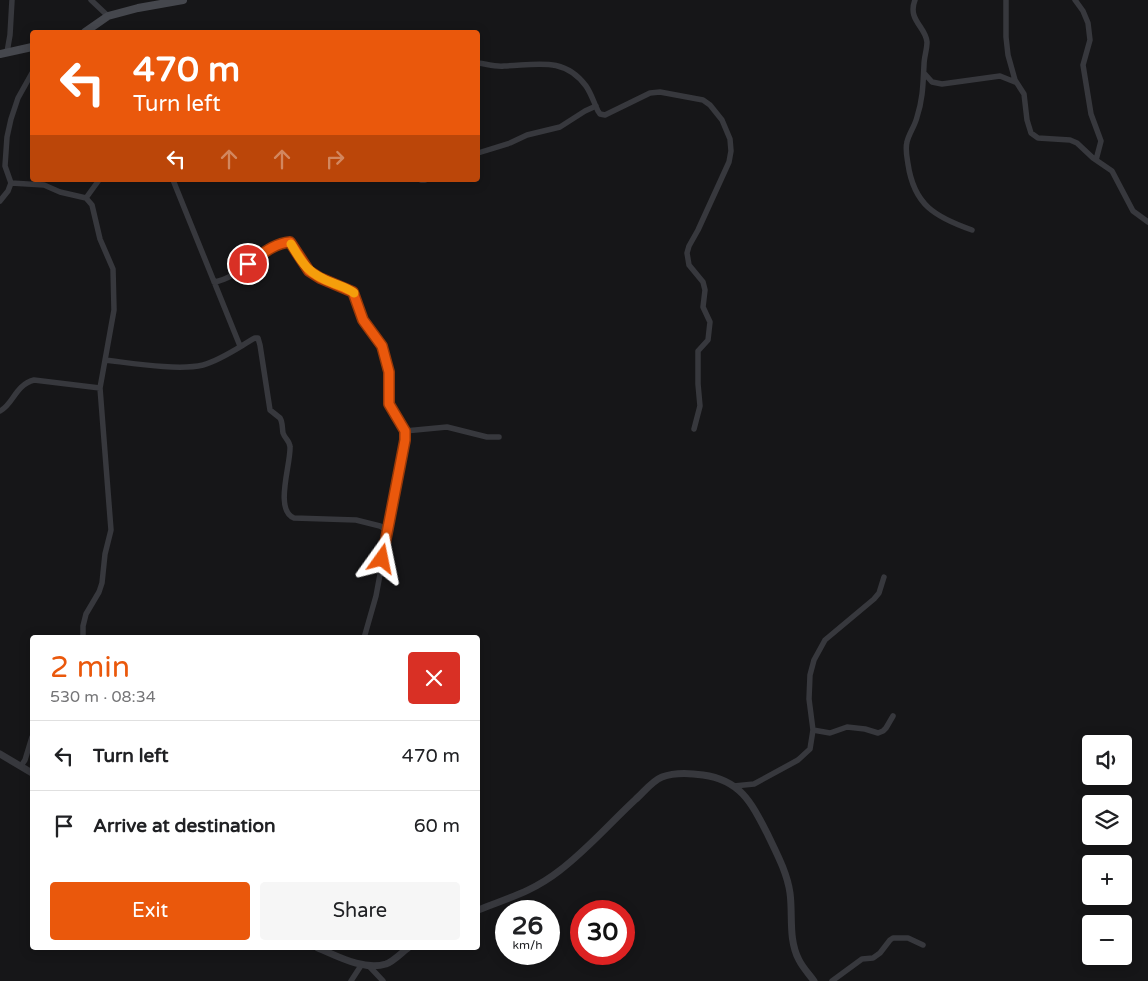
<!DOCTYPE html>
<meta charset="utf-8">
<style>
:root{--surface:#fff;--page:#f6f6f6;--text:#202124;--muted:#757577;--line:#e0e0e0;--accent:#ea580c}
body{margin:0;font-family:"Varela Round",sans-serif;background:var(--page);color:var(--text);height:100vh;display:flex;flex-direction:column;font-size:19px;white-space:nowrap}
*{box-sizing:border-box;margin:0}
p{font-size:16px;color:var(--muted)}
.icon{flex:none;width:28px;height:28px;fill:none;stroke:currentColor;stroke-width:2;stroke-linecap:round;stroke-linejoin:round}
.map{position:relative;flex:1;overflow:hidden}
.panel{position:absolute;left:30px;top:635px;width:450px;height:315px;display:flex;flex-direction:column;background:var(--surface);border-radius:5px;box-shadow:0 2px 12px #0003}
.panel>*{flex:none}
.banner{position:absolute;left:30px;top:30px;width:450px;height:152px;border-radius:5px;box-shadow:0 2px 12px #0003;background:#ea580c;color:#fff;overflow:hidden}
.fabs{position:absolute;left:1082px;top:735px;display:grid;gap:10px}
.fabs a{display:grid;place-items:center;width:50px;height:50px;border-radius:5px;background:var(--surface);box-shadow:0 2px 12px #0003;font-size:25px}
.speed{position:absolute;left:495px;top:900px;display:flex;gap:10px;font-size:25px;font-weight:700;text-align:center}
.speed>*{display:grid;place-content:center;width:65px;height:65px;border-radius:50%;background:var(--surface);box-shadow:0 2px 12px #0003;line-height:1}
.speed small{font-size:12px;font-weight:400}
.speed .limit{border:8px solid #d22;background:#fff;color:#111}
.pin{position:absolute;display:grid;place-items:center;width:42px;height:42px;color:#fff;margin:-21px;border:2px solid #fff;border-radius:50%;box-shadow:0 1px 5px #0007}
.me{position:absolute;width:55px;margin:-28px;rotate:12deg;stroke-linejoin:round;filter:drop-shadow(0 0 4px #0008)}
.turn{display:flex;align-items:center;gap:18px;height:105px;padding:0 20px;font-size:22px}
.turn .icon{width:65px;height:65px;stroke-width:2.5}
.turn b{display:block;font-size:35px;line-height:42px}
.lanes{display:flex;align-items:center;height:48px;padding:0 20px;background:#0003;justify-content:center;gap:25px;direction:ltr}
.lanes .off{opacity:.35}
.round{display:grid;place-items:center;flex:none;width:52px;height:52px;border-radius:5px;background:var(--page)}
.overview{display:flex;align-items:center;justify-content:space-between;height:85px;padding:0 20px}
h1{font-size:30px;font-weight:600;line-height:38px;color:var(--accent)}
.action{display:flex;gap:10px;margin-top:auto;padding:10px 20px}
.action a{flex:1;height:58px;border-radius:5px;background:var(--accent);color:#fff;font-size:20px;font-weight:600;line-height:58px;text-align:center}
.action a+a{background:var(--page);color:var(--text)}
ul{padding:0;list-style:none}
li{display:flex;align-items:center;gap:15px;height:70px;padding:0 20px;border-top:1px solid var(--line)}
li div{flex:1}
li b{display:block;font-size:19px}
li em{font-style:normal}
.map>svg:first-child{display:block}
</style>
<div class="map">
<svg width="1148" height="981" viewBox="0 0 1148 981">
<rect width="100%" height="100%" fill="#161618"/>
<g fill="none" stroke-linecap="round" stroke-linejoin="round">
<path stroke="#37383d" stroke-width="5.5" d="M 91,0 L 108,16
M 915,0 C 907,20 926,27 927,42 C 927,50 924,57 924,65 C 923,83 923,99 917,117 C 915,126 909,133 907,142 C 905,149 907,157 908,164 C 914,205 935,217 972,230
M 1006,0 L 1006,37 L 1008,55 L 1015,80 L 1024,94 L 1027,120 L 1031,133 L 1038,138 L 1070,140 L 1077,143 L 1093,158 L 1112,171 L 1133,211 L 1148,222
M 1075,0 L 1083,11 L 1088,23 L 1090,40 L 1083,65 L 1091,114 L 1101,141 L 1096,160
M 7,52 L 10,35 L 12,0
M 478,63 C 487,64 495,67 504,66 C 536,65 564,56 586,86 C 591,93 594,103 598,111 L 600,114 L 605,115 L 650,93 L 660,92 L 703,100 L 710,105 L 722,120 L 730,139 L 731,151 L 729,162 L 698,230 L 689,246 L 687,253 L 689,265 L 703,282 L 705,290 L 703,307 L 710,322 L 708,340 L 698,351 L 698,384 L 700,406 L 694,429
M 924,73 L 932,82 L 942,84 L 1000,76 L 1015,82
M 478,153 L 510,143 L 527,135 L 560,127 L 585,111 L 596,106
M 173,180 L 240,346
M 421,180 L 425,180
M 11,183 L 44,185 L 60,192 L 86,198 L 92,205 L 100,239 L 113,269 L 114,310 L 100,388 L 111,530 L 105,554 L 102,583 L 99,592 L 86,614 L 83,626 L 83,638
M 86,198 L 99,180
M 0,201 L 8,191 L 11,183 L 5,166 L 7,137 L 11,119 L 18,98 L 32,73
M 214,282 C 243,278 260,243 290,242 L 309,271 L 320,278 L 353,292 L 363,320 L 382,346 L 389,372 L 389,404 L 405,431 L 405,440 L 376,596 L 364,638
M 105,360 C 131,363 178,371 203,365 C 221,360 239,347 255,338 L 258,338 L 260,345 L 270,410 L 280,418 C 283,423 282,428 283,433 C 285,439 290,441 290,447 C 291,464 274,510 294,518 L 356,520 L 380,526 L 389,531
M 0,411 C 13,405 15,385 34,380 L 100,388
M 405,431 L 447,427 L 487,437 L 499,437
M 813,730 L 830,733 L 847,727 L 865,729 L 878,733 L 883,731 L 886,728 L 893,716
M 21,766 L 25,760 L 32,737
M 734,786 L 754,784 L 798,760 L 810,749 L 813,730 L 809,699 L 810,675 L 814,660 L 825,640 L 874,599 L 879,593 L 884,577
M 369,966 L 383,981
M 351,981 L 362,964
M 832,981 L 862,959 L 873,958 L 880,953 L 890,940 L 893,938 L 908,938 L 923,945"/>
<path stroke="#37383d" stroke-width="7" d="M 0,754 L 32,773
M 478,910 C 508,898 532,892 559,871 C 587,850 610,823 636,799 C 644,792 652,781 662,777 C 675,772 690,773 703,775 C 740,780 751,802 767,833 C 776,852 787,872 790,893 C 793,915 788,939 799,960 C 803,968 809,974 814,981
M 318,948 C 337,956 364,971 386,964 C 394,961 401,953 408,948"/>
<path stroke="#45474d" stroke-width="8" d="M 85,32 L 108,16 L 138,8 L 183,0
M 0,54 L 32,47"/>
</g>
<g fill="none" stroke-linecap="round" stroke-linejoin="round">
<defs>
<path id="route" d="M 248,264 C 261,255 274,243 290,242 L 309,271 L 320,278 L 353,292 L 363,320 L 382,346 L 389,372 L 389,404 L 405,431 L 405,440 L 382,559"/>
</defs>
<use href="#route" stroke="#983908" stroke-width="12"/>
<use href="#route" stroke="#ea580c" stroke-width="9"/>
<path stroke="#f59e0b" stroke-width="9" d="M 291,244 C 303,265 309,274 333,283 C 340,286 348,288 354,293"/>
</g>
</svg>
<div class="fabs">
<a><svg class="icon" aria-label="sound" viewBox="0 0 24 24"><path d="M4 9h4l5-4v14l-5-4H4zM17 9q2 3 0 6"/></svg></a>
<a><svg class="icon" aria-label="layers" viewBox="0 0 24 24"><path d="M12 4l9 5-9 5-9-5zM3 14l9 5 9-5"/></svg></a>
<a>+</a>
<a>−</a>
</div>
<div class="speed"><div>26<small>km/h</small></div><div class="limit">30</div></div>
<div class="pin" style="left:248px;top:264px;background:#d93025"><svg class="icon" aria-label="arrive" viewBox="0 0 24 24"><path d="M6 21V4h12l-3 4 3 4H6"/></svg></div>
<svg class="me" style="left:382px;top:559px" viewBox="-20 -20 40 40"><path d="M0-17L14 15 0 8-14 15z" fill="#ea580c" stroke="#fff" stroke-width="4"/></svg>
<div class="banner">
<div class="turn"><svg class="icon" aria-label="left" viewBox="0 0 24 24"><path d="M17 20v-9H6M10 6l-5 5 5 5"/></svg><div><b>470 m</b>Turn left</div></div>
<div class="lanes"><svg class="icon" aria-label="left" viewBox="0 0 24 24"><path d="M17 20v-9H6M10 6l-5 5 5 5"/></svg><svg class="icon off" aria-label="ahead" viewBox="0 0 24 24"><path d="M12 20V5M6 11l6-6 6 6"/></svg><svg class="icon off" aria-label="ahead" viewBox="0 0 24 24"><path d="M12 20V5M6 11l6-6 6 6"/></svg><svg class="icon off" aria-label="right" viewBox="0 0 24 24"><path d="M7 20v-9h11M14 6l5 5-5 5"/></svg></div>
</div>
<section class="panel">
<div class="overview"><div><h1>2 min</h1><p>530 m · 08:34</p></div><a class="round" style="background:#d93025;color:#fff"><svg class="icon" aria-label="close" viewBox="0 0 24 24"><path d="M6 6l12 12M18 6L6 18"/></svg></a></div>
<ul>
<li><svg class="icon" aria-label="left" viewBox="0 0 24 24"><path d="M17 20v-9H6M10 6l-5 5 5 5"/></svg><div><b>Turn left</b></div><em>470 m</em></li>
<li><svg class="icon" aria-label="arrive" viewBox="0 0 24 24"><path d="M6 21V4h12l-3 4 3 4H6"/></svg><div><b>Arrive at destination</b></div><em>60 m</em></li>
</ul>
<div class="action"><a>Exit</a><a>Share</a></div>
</section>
</div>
